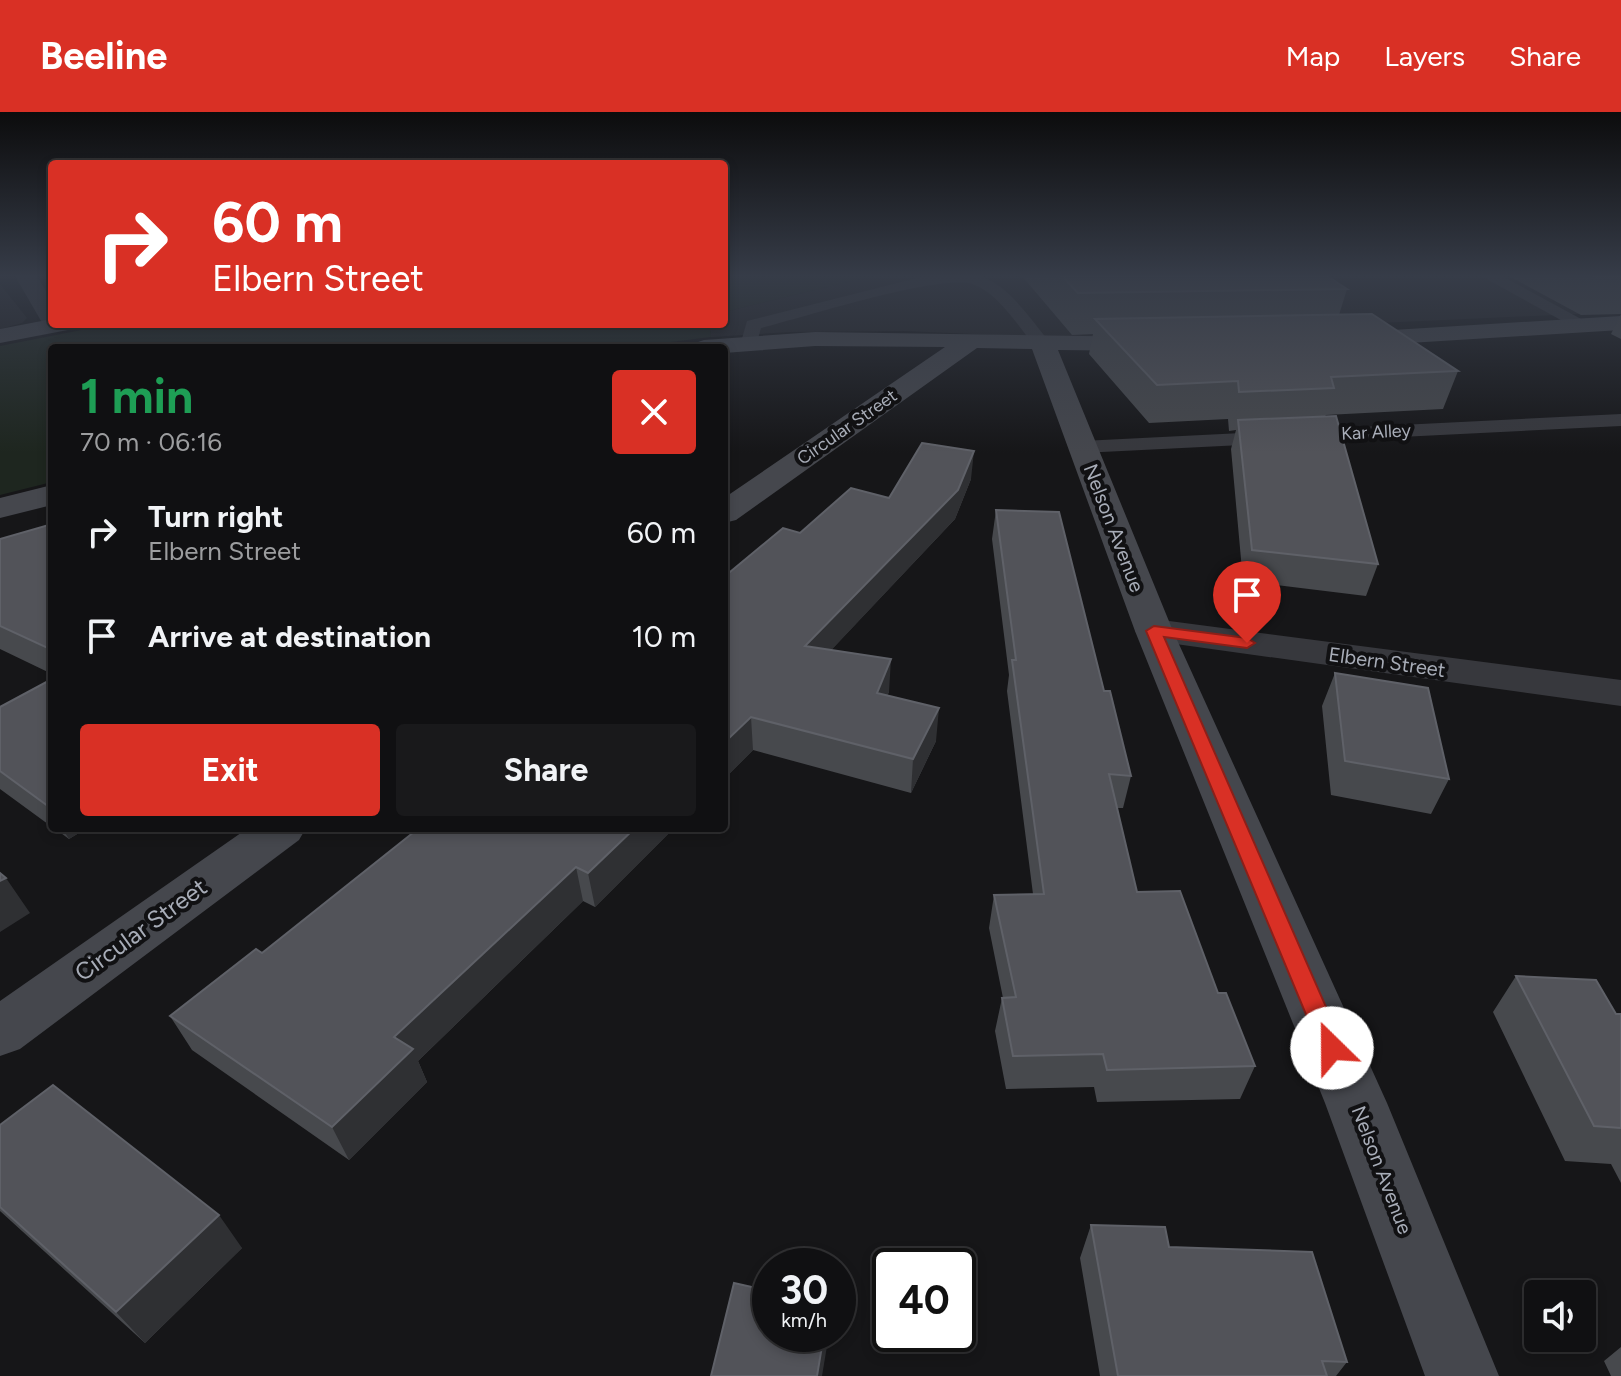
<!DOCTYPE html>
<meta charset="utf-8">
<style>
:root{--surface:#101012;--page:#19191b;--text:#f1f3f6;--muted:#9c9d9f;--line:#303032;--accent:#d93025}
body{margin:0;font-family:Figtree,sans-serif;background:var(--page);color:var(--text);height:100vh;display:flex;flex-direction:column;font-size:30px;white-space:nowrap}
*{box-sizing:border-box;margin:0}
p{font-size:26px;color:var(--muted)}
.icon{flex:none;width:44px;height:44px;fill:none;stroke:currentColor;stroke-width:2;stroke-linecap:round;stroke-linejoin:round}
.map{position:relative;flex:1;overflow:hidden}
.details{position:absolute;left:48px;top:232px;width:680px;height:488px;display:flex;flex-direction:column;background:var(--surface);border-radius:8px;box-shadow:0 4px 12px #0003,0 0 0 2px var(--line)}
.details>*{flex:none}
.hud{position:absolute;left:48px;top:48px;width:680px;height:168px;border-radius:8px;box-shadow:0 4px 12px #0003,0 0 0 2px var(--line);background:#d93025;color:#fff;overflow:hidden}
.buttons{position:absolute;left:1524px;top:1168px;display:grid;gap:16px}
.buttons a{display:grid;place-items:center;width:72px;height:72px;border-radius:8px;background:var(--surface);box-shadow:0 4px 12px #0003,0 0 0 2px var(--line);font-size:40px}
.speed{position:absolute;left:752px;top:1136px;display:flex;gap:16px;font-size:40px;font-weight:700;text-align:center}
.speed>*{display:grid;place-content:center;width:104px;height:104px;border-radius:50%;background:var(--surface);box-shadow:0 4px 12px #0003,0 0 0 2px var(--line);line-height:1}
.speed small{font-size:20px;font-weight:400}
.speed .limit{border:4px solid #111;border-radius:12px;background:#fff;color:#111}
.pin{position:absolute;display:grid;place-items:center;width:68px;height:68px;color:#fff;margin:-82px -34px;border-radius:50% 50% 50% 0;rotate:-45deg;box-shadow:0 0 8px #0007}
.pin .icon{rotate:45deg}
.me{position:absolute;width:88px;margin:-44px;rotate:337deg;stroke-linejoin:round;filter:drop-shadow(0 0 6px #0008)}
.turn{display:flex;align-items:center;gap:28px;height:168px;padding:0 32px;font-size:36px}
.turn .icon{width:104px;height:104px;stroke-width:2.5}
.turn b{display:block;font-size:56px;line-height:68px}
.round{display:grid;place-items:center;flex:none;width:84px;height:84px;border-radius:8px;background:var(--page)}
.overview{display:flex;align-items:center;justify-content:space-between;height:136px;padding:0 32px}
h1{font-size:48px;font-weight:700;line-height:60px;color:#1e9e55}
.cta{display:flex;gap:16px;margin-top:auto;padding:16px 32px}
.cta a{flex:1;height:92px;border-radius:8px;background:var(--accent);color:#fff;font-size:32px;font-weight:700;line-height:92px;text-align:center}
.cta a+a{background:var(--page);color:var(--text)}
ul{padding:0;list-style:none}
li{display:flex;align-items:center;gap:24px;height:104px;padding:0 32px}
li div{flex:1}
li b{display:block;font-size:30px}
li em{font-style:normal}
header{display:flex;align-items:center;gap:48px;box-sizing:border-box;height:112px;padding:0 40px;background:var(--accent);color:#fff}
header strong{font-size:38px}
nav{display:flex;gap:44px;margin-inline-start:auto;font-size:28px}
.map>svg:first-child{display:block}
</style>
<header>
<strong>Beeline</strong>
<nav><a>Map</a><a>Layers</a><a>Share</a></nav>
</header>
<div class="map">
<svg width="1621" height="1264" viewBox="0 0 1621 1264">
<rect width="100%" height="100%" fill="#161618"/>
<path fill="#222225" d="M 873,164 L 1621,164 L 1621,200 L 1116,223 L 1083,227 L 905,219 L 791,220 L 711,225 L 710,212 L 724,212 L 724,200 Z
M 0,172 L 27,206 L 22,211 L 0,217 Z"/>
<path fill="#1e261f" d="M 724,164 L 873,164 L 724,200 Z
M 112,212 L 710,212 L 711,225 L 622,236 L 52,236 L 52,370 L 0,383 L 0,234 Z"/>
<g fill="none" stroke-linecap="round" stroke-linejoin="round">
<path fill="#37383d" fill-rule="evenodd" d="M 980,164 C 1009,173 1030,207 1049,229 L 1052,233 L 1049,237 L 1037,237 C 1020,217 998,180 972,172 C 938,162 802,206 761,216 L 756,234 L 744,234 L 741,230 L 747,209 L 921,165 Z
M 1481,164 L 1502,164 L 1594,214 L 1585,219 L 1579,218 Z
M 1621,302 L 1621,314 L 1082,341 L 1071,335 L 1082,329 Z"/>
<path fill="#37383d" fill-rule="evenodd" d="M 15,164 L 37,164 L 52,189 L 52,212 L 62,212 L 60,214 L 44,214 Z
M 1154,507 L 1621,568 L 1621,594 L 1140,527 L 1135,519 L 1140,511 Z"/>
<path fill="#45474d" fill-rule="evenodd" d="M 1621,204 L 1621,218 L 1344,235 L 1335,233 L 1332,228 L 1335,223 L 1344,221 Z
M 52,207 L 52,212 L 77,212 L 73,217 L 0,231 L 0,217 Z
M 815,220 L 1151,225 L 1160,227 L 1163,232 L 1160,237 L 1151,239 L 1058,238 L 1173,519 L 1387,991 L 1499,1264 L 1425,1264 L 1325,991 L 1135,519 L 1032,237 L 977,236 L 736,408 L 724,411 L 724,386 L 945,235 L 815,234 L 724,241 L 724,236 L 691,236 L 695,231 L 704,228 Z
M 52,373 L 52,393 L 0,406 L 0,386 Z
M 248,716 L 306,716 L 299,728 L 20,937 L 0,944 L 0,889 Z"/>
</g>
<path fill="#47494d" d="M 1022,164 L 1327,164 L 1347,177 L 1339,203 L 1458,259 L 1443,297 L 1326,303 L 1325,304 L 1378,452 L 1366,484 L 1243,469 L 1231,337 L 1236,318 L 1229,319 L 1228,307 L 1149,311 L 1089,242 L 1093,222 L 1072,223 Z
M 1509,164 L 1621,164 L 1621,227 L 1611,222 L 1621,202 L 1581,203 Z
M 971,367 L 955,407 L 831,538 L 889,580 L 887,583 L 936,629 L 911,681 L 753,638 L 724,667 L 800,421 L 889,386 Z
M 996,398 L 1104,579 L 1131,664 L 1123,696 L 1117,696 L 1137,780 L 1218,881 L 1255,954 L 1240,987 L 1097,990 L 1094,975 L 1006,977 L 995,919 L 1002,886 L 1003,886 L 989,816 L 994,783 L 1033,782 L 1007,579 L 1009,563 L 992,427 Z
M 52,412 L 52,562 L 0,537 L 0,427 Z
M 1335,561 L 1449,667 L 1431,702 L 1331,683 L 1322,594 Z
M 52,567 L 52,715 L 0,677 L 0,595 Z
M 54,716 L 87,716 L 69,727 Z
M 419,716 L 674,716 L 595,795 L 583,789 L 418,949 L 427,970 L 349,1048 L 192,938 L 170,904 L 262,841 Z
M 1516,864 L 1616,902 L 1621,902 L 1621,1071 L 1611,1052 L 1565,1049 L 1493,900 Z
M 0,1013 L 242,1136 L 145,1231 L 0,1099 Z
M 1091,1113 L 1169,1135 L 1347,1250 L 1336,1264 L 1100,1264 L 1080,1146 Z
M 1621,1235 L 1621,1264 L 1611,1264 L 1604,1249 Z"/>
<path fill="#2f3033" d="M 974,339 L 971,367 L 955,407 L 805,566 L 805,534 Z
M 891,547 L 889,580 L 876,614 L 877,581 Z
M 939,596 L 936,629 L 911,681 L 913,647 Z
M 751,605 L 753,638 L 724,667 L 724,631 Z
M 62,716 L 87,716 L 69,727 Z
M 635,716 L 674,716 L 595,795 L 588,761 Z
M 576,755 L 583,789 L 418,949 L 427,970 L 349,1048 L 332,1015 L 394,925 Z
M 6,766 L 30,801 L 0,820 L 0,769 Z
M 219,1103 L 242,1136 L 145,1231 L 116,1200 Z
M 824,1222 L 829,1222 L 822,1264 L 817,1264 Z"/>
<path fill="#525359" stroke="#5f6168" stroke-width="2" d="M 1062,164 L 1327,164 L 1347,177 L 1078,181 Z
M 1593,164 L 1621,164 L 1621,165 L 1597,166 Z
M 1372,202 L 1458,259 L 1331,265 L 1334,276 L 1239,280 L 1238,269 L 1157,273 L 1095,207 Z
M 1336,304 L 1378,452 L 1252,438 L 1238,308 Z
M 922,331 L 974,339 L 958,378 L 805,534 L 891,547 L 877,581 L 939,596 L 913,647 L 751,605 L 724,631 L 724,465 L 783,416 L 800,421 L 851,376 L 889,386 Z
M 996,398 L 1059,400 L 1104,579 L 1110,579 L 1131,664 L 1109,662 L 1137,780 L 1180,779 L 1218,881 L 1226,881 L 1255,954 L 1107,958 L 1103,942 L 1013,944 L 1002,886 L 1016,885 L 994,783 L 1044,782 L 1012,548 L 1016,548 Z
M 52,412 L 52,538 L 0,514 L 0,427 Z
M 1335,561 L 1428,576 L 1449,667 L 1345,649 Z
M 52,567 L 52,692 L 48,694 L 0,659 L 0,595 Z
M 419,716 L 635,716 L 588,761 L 576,755 L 394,925 L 413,937 L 332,1015 L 170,904 L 256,837 L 262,841 Z
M 0,761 L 6,766 L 0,769 Z
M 1516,864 L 1596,868 L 1616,902 L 1621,902 L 1621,1016 L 1594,1014 Z
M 53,973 L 219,1103 L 116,1200 L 0,1095 L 0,1013 Z
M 1091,1113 L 1165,1115 L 1169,1135 L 1312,1140 L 1347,1250 L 1322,1249 L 1327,1264 L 1118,1264 Z
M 734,1171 L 770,1179 L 770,1222 L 824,1222 L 817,1264 L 711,1264 Z"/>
<linearGradient id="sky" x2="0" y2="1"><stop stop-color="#0c0c0d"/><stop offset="0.48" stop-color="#363c48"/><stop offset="1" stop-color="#363c48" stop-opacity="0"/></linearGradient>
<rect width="1621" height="341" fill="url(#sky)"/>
<path fill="#d93025" stroke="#8d1f18" stroke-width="2" d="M 1154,514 L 1247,526 L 1255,531 L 1247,536 L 1164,525 L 1344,936 L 1341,943 L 1332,946 L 1324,943 L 1320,936 L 1146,519 Z"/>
<g text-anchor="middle" stroke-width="8" stroke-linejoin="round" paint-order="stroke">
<g font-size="18" fill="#a8adb8" stroke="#111113">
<text transform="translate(847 315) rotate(-35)" y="6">Circular Street</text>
<text transform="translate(1376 320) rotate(-3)" y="6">Kar Alley</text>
</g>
<g font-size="20" fill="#a8adb8" stroke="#111113">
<text transform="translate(1114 416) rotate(69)" y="7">Nelson Avenue</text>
<text transform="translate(1387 550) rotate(8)" y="7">Elbern Street</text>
<text transform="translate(1382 1058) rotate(69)" y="7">Nelson Avenue</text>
</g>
<g font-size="24" fill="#a8adb8" stroke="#111113">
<text transform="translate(141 818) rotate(-36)" y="8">Circular Street</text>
</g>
</g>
</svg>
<div class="buttons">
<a><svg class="icon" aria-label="sound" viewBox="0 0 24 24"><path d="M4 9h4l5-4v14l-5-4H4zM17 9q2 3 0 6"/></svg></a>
</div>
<div class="speed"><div>30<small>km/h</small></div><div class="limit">40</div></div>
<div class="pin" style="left:1247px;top:531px;background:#d93025"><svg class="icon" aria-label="arrive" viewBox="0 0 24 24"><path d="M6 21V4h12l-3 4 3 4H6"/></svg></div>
<svg class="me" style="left:1332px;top:936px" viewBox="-20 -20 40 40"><circle r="19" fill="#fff"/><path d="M0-13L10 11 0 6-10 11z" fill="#d93025"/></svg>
<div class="hud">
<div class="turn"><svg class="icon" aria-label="right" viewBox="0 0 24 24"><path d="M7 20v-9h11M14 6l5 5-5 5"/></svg><div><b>60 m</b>Elbern Street</div></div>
</div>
<section class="details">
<div class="overview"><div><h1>1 min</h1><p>70 m · 06:16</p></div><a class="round" style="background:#d93025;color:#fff"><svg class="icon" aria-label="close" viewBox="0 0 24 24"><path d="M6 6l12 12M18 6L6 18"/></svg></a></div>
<ul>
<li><svg class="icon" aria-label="right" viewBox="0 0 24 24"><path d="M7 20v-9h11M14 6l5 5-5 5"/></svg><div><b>Turn right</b><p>Elbern Street</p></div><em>60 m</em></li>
<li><svg class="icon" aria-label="arrive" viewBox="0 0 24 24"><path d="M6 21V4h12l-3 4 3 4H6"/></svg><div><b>Arrive at destination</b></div><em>10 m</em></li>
</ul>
<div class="cta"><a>Exit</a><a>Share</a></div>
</section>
</div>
